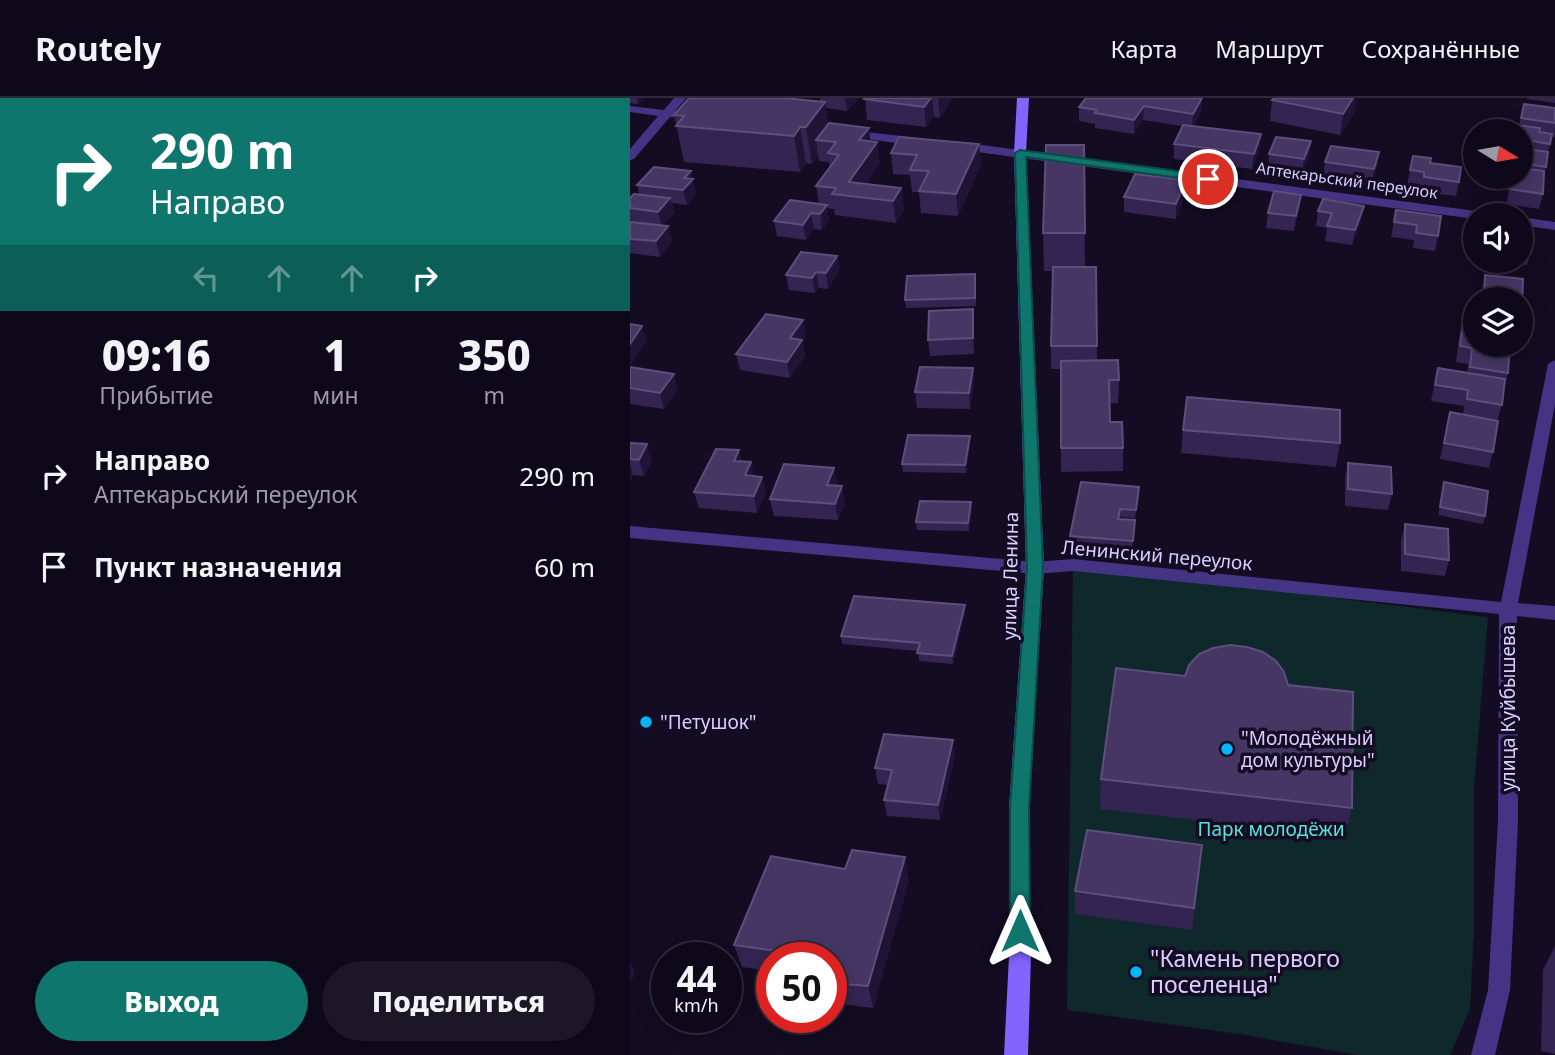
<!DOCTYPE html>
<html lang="ru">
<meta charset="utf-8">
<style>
:root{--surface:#0e091a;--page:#1c1727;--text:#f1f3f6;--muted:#9b9aa2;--line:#2e2a39;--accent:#0f766e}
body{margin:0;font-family:"Noto Sans",sans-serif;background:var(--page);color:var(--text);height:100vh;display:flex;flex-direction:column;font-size:26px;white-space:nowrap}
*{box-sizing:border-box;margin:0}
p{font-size:23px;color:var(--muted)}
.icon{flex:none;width:38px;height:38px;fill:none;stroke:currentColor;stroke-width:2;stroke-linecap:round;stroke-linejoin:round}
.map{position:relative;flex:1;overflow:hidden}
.details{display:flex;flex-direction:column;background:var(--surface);width:630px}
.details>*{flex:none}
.top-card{background:#0f766e;color:#fff;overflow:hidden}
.needle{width:46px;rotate:101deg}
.fabs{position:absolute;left:833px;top:21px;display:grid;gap:14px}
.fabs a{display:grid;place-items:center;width:70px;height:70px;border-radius:50%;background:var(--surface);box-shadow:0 4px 18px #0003,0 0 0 2px var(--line);font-size:35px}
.speed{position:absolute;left:21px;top:844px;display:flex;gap:14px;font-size:35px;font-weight:700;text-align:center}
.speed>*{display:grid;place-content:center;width:91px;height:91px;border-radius:50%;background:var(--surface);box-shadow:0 4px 18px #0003,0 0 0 2px var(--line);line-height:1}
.speed small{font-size:18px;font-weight:400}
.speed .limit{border:10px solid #d22;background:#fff;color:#111}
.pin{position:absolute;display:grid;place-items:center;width:60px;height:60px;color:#fff;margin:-30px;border:4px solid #fff;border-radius:50%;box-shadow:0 2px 7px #0007}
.me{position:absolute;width:77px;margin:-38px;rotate:0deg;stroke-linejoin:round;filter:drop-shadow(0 0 5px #0008)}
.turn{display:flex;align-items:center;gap:24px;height:147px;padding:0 35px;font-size:32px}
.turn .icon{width:91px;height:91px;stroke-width:2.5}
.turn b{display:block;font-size:49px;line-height:60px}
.lanes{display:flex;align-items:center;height:66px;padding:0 35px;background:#0003;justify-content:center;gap:35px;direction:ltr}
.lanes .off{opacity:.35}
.eta{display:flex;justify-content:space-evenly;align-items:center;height:119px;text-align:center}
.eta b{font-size:42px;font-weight:800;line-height:49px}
.action{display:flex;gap:14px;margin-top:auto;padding:14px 35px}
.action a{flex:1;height:80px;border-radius:42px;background:var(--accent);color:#fff;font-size:28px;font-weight:800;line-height:80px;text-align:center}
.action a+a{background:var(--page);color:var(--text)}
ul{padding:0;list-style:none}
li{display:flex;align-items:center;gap:21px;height:91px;padding:0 35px}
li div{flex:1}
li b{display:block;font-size:26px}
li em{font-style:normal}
header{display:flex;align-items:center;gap:42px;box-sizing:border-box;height:98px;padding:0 35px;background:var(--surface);border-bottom:2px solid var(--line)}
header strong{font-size:33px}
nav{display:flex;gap:38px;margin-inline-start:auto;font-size:24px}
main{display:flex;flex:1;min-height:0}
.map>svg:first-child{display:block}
</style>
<header>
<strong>Routely</strong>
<nav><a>Карта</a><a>Маршрут</a><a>Сохранённые</a></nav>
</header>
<main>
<section class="details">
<div class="top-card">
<div class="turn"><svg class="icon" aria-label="right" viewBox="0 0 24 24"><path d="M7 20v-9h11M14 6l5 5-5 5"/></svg><div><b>290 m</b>Направо</div></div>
<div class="lanes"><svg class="icon off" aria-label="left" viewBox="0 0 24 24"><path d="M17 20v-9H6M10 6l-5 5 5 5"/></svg><svg class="icon off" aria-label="ahead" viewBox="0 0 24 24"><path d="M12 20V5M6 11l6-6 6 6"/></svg><svg class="icon off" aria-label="ahead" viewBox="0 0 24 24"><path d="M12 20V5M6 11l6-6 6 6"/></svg><svg class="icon" aria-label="right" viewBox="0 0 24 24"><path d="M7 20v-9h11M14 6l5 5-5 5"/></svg></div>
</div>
<div class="eta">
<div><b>09:16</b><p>Прибытие</p></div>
<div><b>1</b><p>мин</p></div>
<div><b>350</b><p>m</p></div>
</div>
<ul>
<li><svg class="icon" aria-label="right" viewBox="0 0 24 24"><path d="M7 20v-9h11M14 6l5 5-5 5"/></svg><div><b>Направо</b><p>Аптекарьский переулок</p></div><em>290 m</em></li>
<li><svg class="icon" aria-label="arrive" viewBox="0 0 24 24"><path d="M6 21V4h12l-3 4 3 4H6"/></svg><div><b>Пункт назначения</b></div><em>60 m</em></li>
</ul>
<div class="action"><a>Выход</a><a>Поделиться</a></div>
</section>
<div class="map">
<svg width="925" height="957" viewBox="0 0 925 957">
<rect width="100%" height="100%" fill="#130c22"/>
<path fill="#0e282c" d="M 443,467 L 858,519 L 844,689 L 844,836 L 840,911 L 820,957 L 727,957 L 609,936 L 437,912 Z"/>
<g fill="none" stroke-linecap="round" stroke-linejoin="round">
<path fill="#443484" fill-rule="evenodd" d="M 44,0 L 56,0 L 45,13 L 68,16 L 74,19 L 68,22 L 40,19 L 4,61 L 0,62 L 0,51 L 28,18 L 0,14 L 0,8 L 34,12 Z
M 217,32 L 290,40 L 296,44 L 290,48 L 213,38 L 211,36 Z
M 329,44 L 846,113 L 852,117 L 845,117 L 845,121 L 325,51 L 323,48 Z
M 891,119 L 925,124 L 925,132 L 891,127 Z
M 925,262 L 925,306 L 888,505 L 925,508 L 925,522 L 887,518 L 888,723 L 880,892 L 865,957 L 841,957 L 858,892 L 868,723 L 869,516 L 443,473 L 405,476 L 0,440 L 0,428 L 405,464 L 443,461 L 871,504 L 918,266 Z"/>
<path fill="#8264ff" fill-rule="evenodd" d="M 387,0 L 399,0 L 396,55 L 414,470 L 399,710 L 401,858 L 398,957 L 374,957 L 379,858 L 379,710 L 396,470 L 384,55 Z"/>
</g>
<path fill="#342451" d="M 0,0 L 14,0 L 8,6 L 0,5 Z
M 190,0 L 229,0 L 217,13 L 196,10 L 198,26 L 240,43 L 250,65 L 236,86 L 271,90 L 274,112 L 266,125 L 205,117 L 204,111 L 197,110 L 199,122 L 192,132 L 184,131 L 176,142 L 147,138 L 144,123 L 189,106 L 186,88 L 200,70 L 199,64 L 189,63 L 188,57 L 182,66 L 176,65 L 170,74 L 54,64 L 44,17 L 190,3 Z
M 235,0 L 323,0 L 310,20 L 304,19 L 296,29 L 237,22 Z
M 572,0 L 571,14 L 563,28 L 630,51 L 622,71 L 544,61 L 544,46 L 552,28 L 513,22 L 504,36 L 465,30 L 465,26 L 449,23 L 449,9 Z
M 644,0 L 726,0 L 724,15 L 710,37 L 640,23 L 642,2 Z
M 897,0 L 925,0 L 925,5 L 897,1 Z
M 894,6 L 925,10 L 925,37 L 924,39 L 921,39 L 918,56 L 916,69 L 914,80 L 913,96 L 909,111 L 877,106 L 880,79 L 891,79 L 891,33 L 889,27 Z
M 681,43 L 679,58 L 672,76 L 638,71 L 639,56 Z
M 349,46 L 351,67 L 328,118 L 291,115 L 289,94 L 282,94 L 280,77 L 263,76 L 261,55 Z
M 454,47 L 455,169 L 466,169 L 467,262 L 489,282 L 488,305 L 480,305 L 480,324 L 493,350 L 493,373 L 431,374 L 431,271 L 421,271 L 421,248 L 423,173 L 414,173 L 413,135 Z
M 749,54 L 747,69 L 742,86 L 693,79 L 695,64 Z
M 783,58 L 800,65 L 829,84 L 826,98 L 791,94 L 792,89 L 777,87 Z
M 61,73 L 66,96 L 57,107 L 42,105 L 44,115 L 33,127 L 38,128 L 42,143 L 30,159 L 0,155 L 0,100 L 9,96 L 7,87 Z
M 555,97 L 546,121 L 494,114 L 494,99 Z
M 671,97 L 669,112 L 664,133 L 636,130 L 638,115 Z
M 693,101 L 731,123 L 722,147 L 695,143 L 697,130 L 686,128 L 688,113 Z
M 766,112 L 808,138 L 805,153 L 783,150 L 784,142 L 761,139 Z
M 891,130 L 901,152 L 897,167 L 874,165 L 874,163 L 891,163 Z
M 207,158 L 209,173 L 198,191 L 189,190 L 185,195 L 159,192 L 156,177 Z
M 855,177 L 893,181 L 892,212 L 891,217 L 891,201 L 851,201 L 852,192 Z
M 346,184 L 346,208 L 276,210 L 275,202 Z
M 833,224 L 878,275 L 874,291 L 872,307 L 867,323 L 833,317 L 834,308 L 801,303 L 808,270 L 837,275 L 838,266 L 826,264 L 829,240 Z
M 344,227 L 344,256 L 300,258 L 298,242 Z
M 176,238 L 172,243 L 175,258 L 160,280 L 110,272 L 106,256 Z
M 0,269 L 48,291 L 34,311 L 0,306 Z
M 343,270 L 344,285 L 340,311 L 287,310 L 285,294 Z
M 820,314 L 863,354 L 859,370 L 810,361 Z
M 553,332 L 710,345 L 706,369 L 551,355 Z
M 340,338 L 340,346 L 336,375 L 273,374 L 272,366 Z
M 0,345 L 22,362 L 14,378 L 3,377 L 0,383 Z
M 109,352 L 112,364 L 121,364 L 124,378 L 132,379 L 136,395 L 127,415 L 69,410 L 64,394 Z
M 718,365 L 762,396 L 758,412 L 715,408 L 715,381 Z
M 204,370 L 207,386 L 206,388 L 215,404 L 208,422 L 144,418 L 140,401 Z
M 814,384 L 855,418 L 853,426 L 808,417 Z
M 509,397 L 505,420 L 490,419 L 490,421 L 505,430 L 502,451 L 440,446 L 440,438 Z
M 341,404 L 342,412 L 339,433 L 287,432 L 286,424 Z
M 775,426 L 819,462 L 815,478 L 771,473 L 771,442 Z
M 335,515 L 323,566 L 289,563 L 288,553 L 212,546 L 211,538 Z
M 555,578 L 658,587 L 722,710 L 715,739 L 470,711 L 471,681 Z
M 325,658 L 310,722 L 257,718 L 254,702 L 258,687 L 248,686 L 245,670 Z
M 572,747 L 562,832 L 445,816 L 445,793 Z
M 279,782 L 243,910 L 201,905 L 201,859 L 142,859 L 142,873 L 112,869 L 104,847 Z
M 925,848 L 925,956 L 911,953 L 913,872 Z"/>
<path fill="#1f1336" d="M 7,0 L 14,0 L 8,6 Z
M 215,0 L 229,0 L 217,13 Z
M 301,0 L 302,0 L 304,19 L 296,29 L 294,9 Z
M 308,0 L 323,0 L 310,20 Z
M 572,0 L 571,14 L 562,30 L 563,16 Z
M 723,0 L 726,0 L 724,15 L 710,37 L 713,16 Z
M 195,4 L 200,40 L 186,42 L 188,57 L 182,66 L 176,29 Z
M 514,8 L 513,22 L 504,36 L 504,22 Z
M 170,29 L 176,65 L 170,74 L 164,38 Z
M 239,30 L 241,51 L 229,42 Z
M 631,36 L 630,51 L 622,71 L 624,56 Z
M 681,43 L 679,58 L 672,76 L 674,61 Z
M 247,44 L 250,65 L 227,99 L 219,84 Z
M 349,46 L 351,67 L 328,118 L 326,96 Z
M 749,54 L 747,69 L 742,86 L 744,71 Z
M 61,73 L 66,96 L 57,107 L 53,92 L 54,80 Z
M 556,82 L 555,97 L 546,121 L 546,106 Z
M 271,90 L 274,112 L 266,125 L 263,103 Z
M 671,97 L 669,112 L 664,133 L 666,118 Z
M 40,100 L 44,115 L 32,129 L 28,114 Z
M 197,107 L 199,122 L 192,132 L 190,116 Z
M 734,108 L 731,123 L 722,147 L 725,132 Z
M 181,115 L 184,131 L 176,142 L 173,127 Z
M 38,128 L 42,143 L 30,159 L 26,143 Z
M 207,158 L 209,173 L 198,191 L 196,175 Z
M 186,174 L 189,190 L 185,195 L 182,180 Z
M 343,211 L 344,227 L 344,256 L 343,240 Z
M 173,222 L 176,238 L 172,243 L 175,258 L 160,280 L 157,264 L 160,240 Z
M 12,228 L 17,243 L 0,268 L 0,246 Z
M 343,270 L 344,285 L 340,311 L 339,295 Z
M 44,276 L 48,291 L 34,311 L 30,295 Z
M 340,338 L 340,346 L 336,375 L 335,367 Z
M 17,346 L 22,362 L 14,378 L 9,362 Z
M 109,352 L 113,368 L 104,363 Z
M 121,364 L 125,381 L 115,377 Z
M 0,367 L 3,377 L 0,383 Z
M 204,370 L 207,386 L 200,403 L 197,387 Z
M 132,379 L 136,395 L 127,415 L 124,398 Z
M 212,388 L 215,404 L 208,422 L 205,406 Z
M 341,404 L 342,412 L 339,433 L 338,425 Z
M 335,507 L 335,515 L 323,566 L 322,558 Z
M 323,642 L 325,658 L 310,722 L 308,707 Z
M 275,759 L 279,782 L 243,910 L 238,888 Z
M 0,863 L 5,874 L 0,886 Z"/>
<path fill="#463664" stroke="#5d4e7c" stroke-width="2" d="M 59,0 L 154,0 L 195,4 L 176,29 L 170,29 L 164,38 L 46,28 L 54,18 L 44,17 Z
M 235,0 L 301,0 L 294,9 L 234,1 Z
M 456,0 L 572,0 L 563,16 L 514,8 L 504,22 L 465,15 L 467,12 L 449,9 Z
M 644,0 L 723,0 L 713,16 L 642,2 Z
M 894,6 L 925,10 L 925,25 L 891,20 Z
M 199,25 L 239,30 L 229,42 L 247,44 L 219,84 L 271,90 L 263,103 L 202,96 L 206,90 L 186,88 L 209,57 L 198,55 L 206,44 L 186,42 Z
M 553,27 L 631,36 L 624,56 L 544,46 Z
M 885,27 L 910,30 L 909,34 L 922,36 L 920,46 L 891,41 L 891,33 L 883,33 Z
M 269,39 L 349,46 L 326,96 L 289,93 L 299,73 L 280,72 L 287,57 L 261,55 Z
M 646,39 L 681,43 L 674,61 L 639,56 Z
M 416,47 L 454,47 L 455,135 L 413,135 Z
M 701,48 L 749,54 L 744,71 L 695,64 Z
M 891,50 L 918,54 L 916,69 L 891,65 Z
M 783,58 L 801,60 L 800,65 L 831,69 L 829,84 L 794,79 L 794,74 L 780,72 Z
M 24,69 L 61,73 L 54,80 L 63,81 L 53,92 L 7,87 Z
M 891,70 L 914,73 L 913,96 L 880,91 L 882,79 L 891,79 Z
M 505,76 L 556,82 L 546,106 L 494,99 Z
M 644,93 L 671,97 L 666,118 L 638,115 Z
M 4,96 L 40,100 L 28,114 L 0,110 L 0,100 Z
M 693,101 L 734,108 L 725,132 L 697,128 L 702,115 L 688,113 Z
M 160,102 L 197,107 L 190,116 L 181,115 L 173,127 L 144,123 Z
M 766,112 L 811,118 L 808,138 L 786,135 L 787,127 L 764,124 Z
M 0,124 L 38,128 L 26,143 L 0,141 Z
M 891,130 L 901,131 L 901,152 L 891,151 Z
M 171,154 L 207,158 L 196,175 L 186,174 L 182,180 L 156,177 Z
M 423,169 L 466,169 L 467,248 L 421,248 Z
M 345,176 L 345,200 L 275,202 L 277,178 Z
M 855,177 L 893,181 L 892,212 L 891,212 L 891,201 L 854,201 Z
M 343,211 L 343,240 L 298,242 L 299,213 Z
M 136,216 L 173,222 L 160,240 L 172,242 L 157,264 L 106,256 Z
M 833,224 L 845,226 L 845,247 L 880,247 L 878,275 L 840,269 L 842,250 L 830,248 Z
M 0,226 L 12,228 L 0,246 Z
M 488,262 L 489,282 L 479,282 L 480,324 L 492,324 L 493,350 L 431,350 L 431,263 Z
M 0,269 L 44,276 L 30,295 L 0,290 Z
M 290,269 L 343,270 L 339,295 L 285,294 Z
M 808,270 L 875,281 L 872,307 L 837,301 L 838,292 L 805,287 Z
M 557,299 L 710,312 L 710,345 L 553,332 Z
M 820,314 L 868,323 L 863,354 L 814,345 Z
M 278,337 L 340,338 L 335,367 L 272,366 Z
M 0,345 L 17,346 L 9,362 L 0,361 Z
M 86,351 L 109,352 L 104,363 L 121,364 L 115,377 L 132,379 L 124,398 L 64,394 Z
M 718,365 L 761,369 L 762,396 L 718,391 Z
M 154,366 L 204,370 L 197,387 L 212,388 L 205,406 L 140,401 Z
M 451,384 L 509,389 L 506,412 L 490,411 L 488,421 L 505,422 L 503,443 L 440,438 Z
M 814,384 L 858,393 L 855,418 L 810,409 Z
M 290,403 L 341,404 L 338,425 L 286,424 Z
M 775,426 L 818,431 L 819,462 L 775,456 Z
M 224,498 L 335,507 L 322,558 L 287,555 L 290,545 L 211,538 Z
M 600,547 L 617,549 L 633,554 L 646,563 L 654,574 L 658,587 L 723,594 L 722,710 L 471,681 L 486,570 L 555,578 L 559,567 L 569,556 L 583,550 Z
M 254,636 L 323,642 L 308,707 L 254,702 L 262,672 L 245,670 Z
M 457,732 L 572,747 L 564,810 L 445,793 Z
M 222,752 L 275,759 L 238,888 L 201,885 L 201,859 L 182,859 L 183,858 L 104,847 L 141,758 L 215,771 Z"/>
<path fill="#0f766e" stroke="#0a4d48" stroke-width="2" d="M 390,52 L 578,77 L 583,81 L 578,84 L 396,59 L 413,470 L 399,710 L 400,833 L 397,840 L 390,842 L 383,840 L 380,833 L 380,710 L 397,470 L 385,55 Z"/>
<g fill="#00b5f8" stroke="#130c22" stroke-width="2.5">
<circle cx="16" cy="624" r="7"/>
<circle cx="597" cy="651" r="7"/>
<circle cx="506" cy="874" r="7"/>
</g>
<g text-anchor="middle" stroke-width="7" stroke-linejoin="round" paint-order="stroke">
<g font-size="16" fill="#dbcdff" stroke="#130c22">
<text transform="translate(717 82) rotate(8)" y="6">Аптекарьский переулок</text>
</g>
<g font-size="19" fill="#dbcdff" stroke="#130c22">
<text transform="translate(527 457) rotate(5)" y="7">Ленинский переулок</text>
<text transform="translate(380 478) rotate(-89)" y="7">улица Ленина</text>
<text transform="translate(878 610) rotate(-90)" y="7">улица Куйбышева</text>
</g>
<g font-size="19" fill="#dbcdff" stroke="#130c22" text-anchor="start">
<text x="30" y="631">"Петушок"</text>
<text x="611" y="647">"Молодёжный<tspan x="611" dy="22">дом культуры"</tspan></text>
</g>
<g font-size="19" fill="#51e6da" stroke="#130c22">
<text x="641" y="738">Парк молодёжи</text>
</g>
<g font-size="23" fill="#dbcdff" stroke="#130c22" text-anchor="start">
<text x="520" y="869">"Камень первого<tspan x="520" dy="26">поселенца"</tspan></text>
</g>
</g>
</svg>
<div class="fabs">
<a><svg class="needle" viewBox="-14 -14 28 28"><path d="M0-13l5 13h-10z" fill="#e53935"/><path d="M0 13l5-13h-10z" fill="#9b9aa2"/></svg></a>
<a><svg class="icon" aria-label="sound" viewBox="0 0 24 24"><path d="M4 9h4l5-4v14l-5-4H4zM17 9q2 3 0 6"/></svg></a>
<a><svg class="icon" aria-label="layers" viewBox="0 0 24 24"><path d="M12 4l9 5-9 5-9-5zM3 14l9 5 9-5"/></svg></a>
</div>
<div class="speed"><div>44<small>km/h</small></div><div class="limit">50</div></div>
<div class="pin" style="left:578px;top:81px;background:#d93025"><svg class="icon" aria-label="arrive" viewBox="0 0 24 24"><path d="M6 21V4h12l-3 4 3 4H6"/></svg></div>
<svg class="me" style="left:390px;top:833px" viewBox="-20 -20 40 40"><path d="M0-17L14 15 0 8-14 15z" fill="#0f766e" stroke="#fff" stroke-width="4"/></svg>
</div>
</main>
